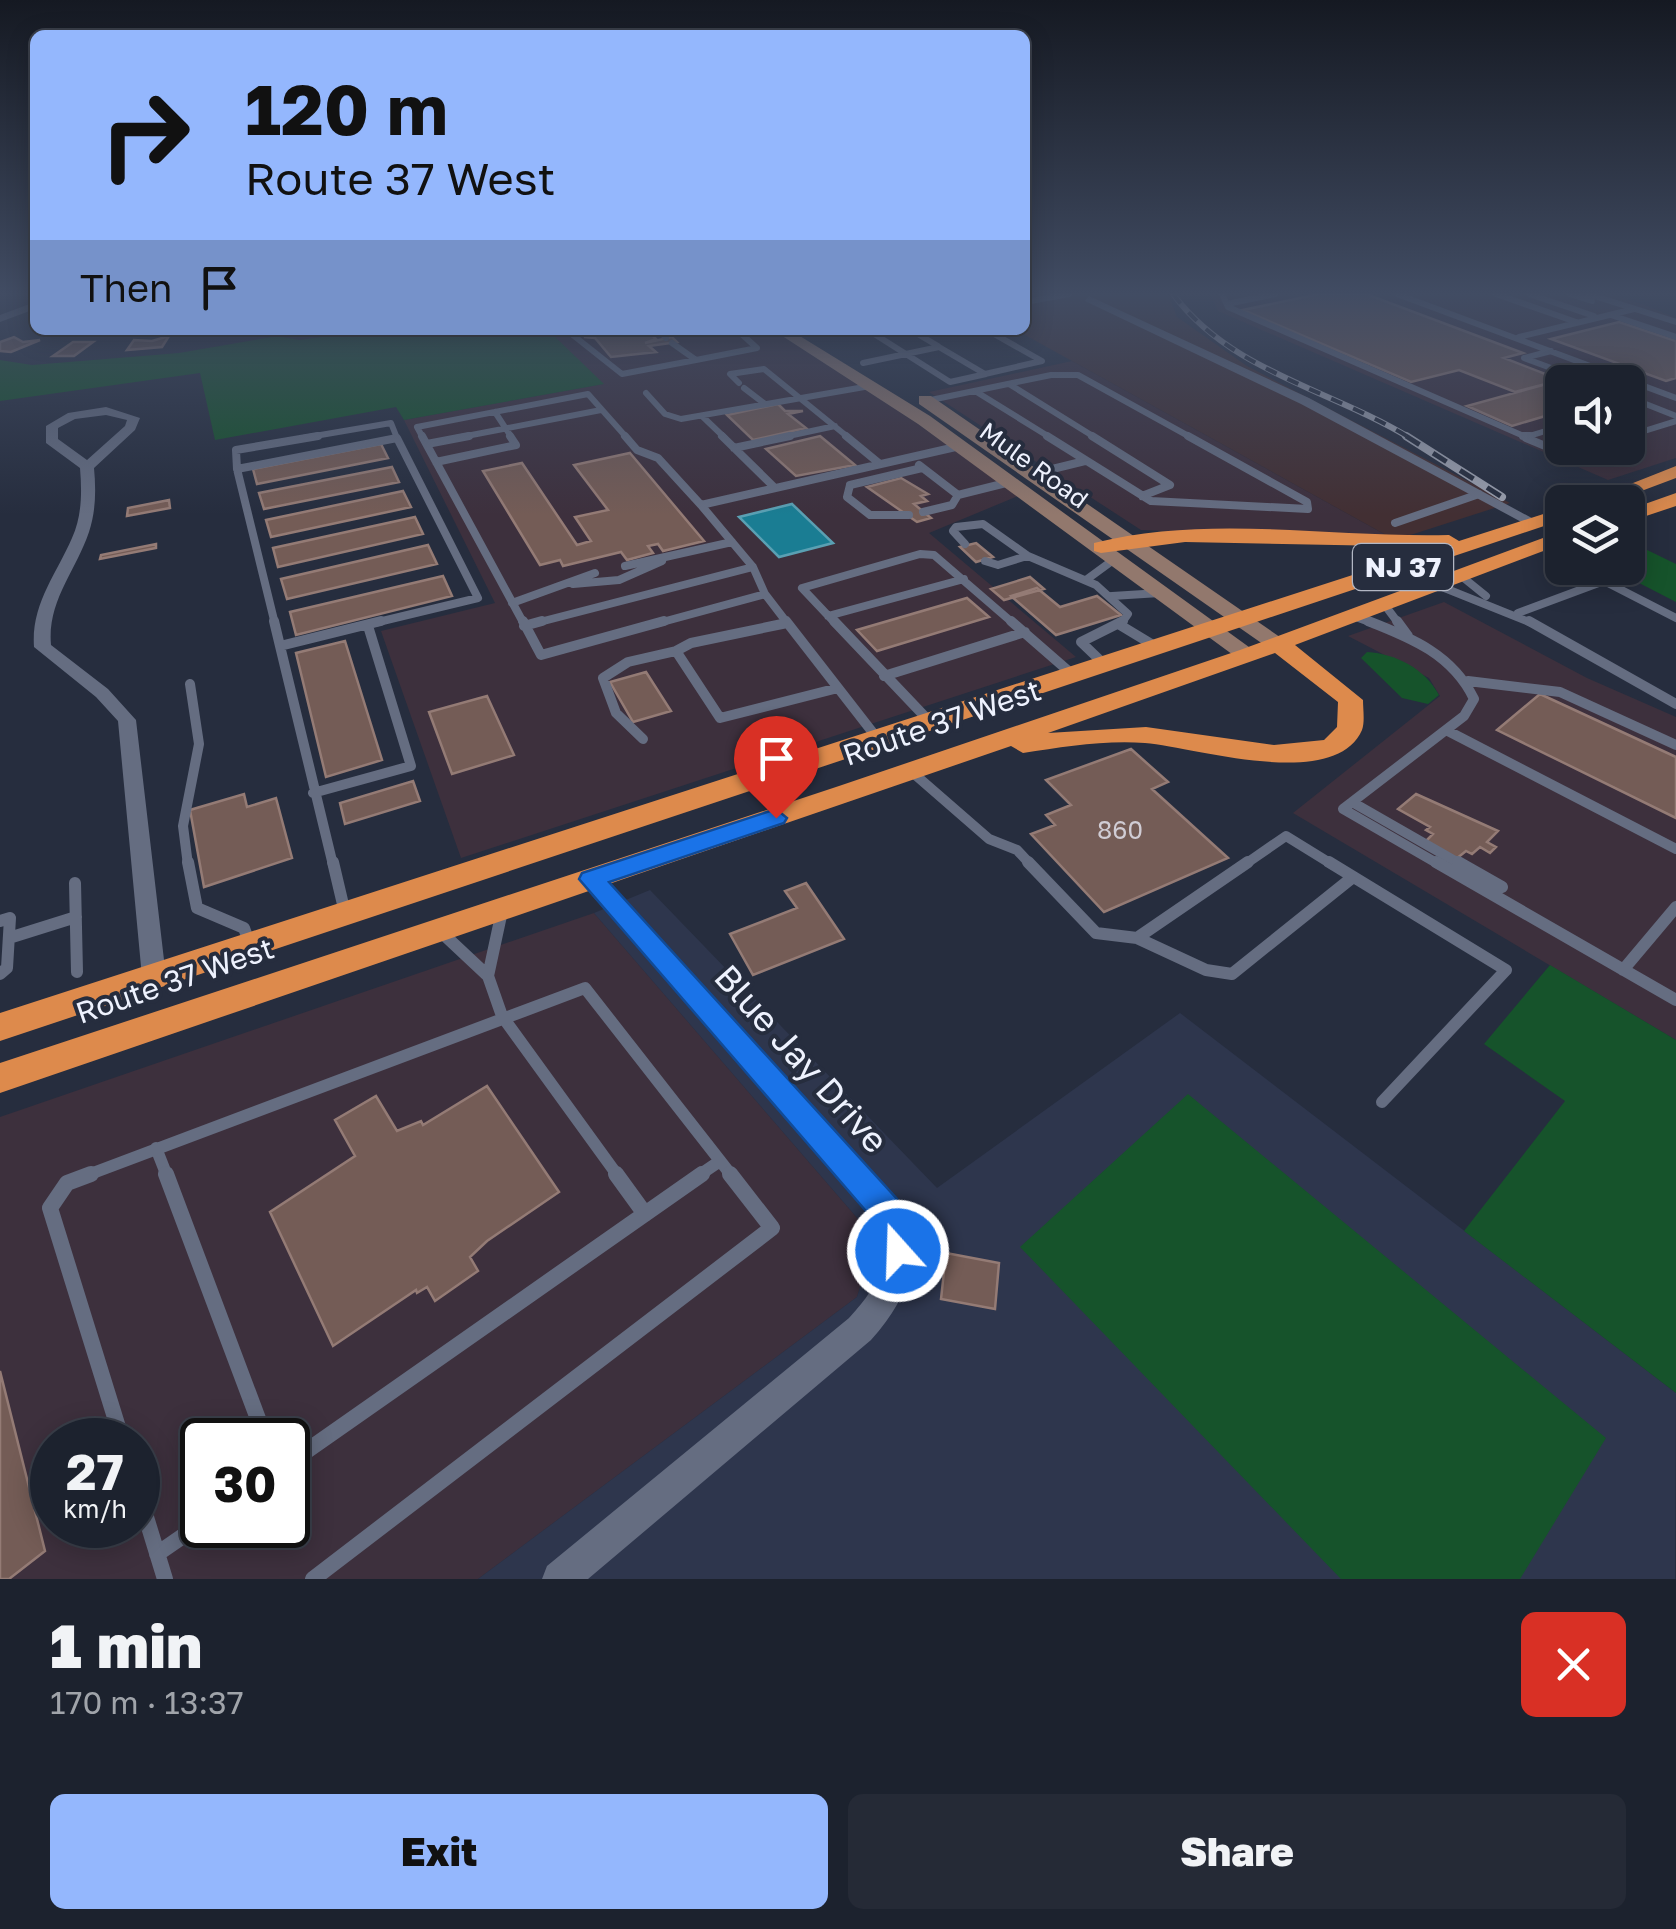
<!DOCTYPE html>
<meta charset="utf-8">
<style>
:root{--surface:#1c222e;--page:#252a36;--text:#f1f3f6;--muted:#a0a4aa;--line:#3a3f4a;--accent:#94b7fd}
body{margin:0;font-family:"Golos Text",sans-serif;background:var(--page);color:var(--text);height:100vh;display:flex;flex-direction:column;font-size:38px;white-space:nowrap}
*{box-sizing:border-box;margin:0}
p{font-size:32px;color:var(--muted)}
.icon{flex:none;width:55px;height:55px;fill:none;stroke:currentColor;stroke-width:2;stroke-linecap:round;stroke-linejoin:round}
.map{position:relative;height:1579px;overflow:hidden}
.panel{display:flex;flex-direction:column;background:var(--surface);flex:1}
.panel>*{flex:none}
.banner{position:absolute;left:30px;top:30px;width:1000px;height:305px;border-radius:15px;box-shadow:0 5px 25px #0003,0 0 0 2px var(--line);background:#94b7fd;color:#111;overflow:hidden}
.fabs{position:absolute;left:1545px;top:365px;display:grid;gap:20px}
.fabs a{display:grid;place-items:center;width:100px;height:100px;border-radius:15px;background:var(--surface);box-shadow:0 5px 25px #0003,0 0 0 2px var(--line);font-size:50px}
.speed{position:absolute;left:30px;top:1418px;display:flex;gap:20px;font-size:50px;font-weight:700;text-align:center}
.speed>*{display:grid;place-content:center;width:130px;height:130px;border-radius:50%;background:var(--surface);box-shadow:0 5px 25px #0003,0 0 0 2px var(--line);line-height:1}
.speed small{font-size:25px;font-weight:400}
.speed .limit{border:5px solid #111;border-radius:15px;background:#fff;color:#111}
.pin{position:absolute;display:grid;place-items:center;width:85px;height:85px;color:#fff;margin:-102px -42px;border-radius:50% 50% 50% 0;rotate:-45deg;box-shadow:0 0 10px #0007}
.pin .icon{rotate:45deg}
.me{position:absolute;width:110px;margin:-55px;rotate:340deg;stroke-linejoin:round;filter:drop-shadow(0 0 8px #0008)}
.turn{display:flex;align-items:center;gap:35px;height:210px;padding:0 50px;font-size:45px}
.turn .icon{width:130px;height:130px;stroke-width:2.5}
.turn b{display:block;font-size:70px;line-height:85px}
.then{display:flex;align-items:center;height:95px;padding:0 50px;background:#0003;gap:20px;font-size:38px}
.round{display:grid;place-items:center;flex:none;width:105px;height:105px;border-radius:15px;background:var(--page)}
.head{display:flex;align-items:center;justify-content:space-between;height:170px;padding:0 50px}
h1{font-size:60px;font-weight:800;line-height:75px}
.button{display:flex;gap:20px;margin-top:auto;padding:20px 50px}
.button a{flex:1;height:115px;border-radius:15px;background:var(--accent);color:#111;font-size:40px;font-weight:800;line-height:115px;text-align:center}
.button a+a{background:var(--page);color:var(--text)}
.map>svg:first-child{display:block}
</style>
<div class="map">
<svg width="1676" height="1579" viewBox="0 0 1676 1579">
<rect width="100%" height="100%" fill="#262d3e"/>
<path fill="#3d303d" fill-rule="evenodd" d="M 1211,294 L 1610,294 L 1645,305 L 1676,318 L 1676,458 L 1608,480 L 1218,311 ZM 1562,382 L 1628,382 L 1628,448 L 1562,448 Z
M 557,330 L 773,330 L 915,422 L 1018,496 L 929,533 L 1076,657 L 461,858 L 381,631 L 495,603 L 404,420 L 603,384 L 550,333 Z
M 1072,361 L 1395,540 L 1141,530 L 929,392 Z
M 1444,602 L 1587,678 L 1676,717 L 1676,1040 L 1293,813 L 1440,696 L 1429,678 L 1348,636 Z
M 594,913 L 859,1220 L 869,1261 L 857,1297 L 478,1579 L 0,1579 L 0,1117 ZM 52,1440 L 138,1440 L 138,1525 L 52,1525 ZM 202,1440 L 288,1440 L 288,1525 L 202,1525 Z"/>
<path fill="#422f33" d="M 1025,294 L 1168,294 L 1177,317 L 1247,366 L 1510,503 L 1395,540 L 1016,330 L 1025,330 Z"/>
<path fill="#2e364d" d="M 650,890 L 937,1188 L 1180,1013 L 1676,1393 L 1675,1579 L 478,1579 L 857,1297 L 868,1261 L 859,1220 L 594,913 Z"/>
<path fill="#16532b" d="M 371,330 L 557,330 L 551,333 L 604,384 L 404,420 L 396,407 L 215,440 L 200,373 L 0,401 L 0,360 L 32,365 L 179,353 L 277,336 L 300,340 Z
M 1641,547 L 1676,564 L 1676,602 L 1610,568 L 1628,568 L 1628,551 Z
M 1367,652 C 1397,654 1425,669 1439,695 L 1428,704 L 1402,698 L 1361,658 Z
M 1550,965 L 1676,1040 L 1676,1393 L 1464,1231 L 1565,1101 L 1484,1044 Z
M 1188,1094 L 1606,1438 L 1520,1579 L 1341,1579 L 1020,1247 Z"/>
<path fill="#1a7d93" stroke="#5aa0b3" stroke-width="2.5" d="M 792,504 L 833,543 L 779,557 L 739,517 Z"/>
<path fill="#745c56" stroke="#947b75" stroke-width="2.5" d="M 1319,294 L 1366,294 L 1523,353 L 1504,358 L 1561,380 L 1515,392 L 1459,370 L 1411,382 L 1243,310 Z
M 1619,322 L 1676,341 L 1676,378 L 1666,381 L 1551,339 Z
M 628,330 L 647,330 L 656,339 L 645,343 L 672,337 L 677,342 L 649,346 L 656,352 L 611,357 L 595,338 L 584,337 Z
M 169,336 L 162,347 L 127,350 L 134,340 L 152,341 Z
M 14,337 L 23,342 L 40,340 L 11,352 L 0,351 L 0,342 Z
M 73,342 L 93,342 L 74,356 L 53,356 Z
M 1561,380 L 1569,382 L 1562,382 L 1562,411 L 1512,426 L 1467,406 Z
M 778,404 L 785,411 L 803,411 L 788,414 L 806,428 L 753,440 L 727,415 Z
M 820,436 L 855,465 L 796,476 L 766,449 Z
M 381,444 L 388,458 L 257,484 L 253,469 Z
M 630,453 L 704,541 L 663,551 L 658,544 L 648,546 L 653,553 L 627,560 L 621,552 L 563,566 L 560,560 L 540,565 L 483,471 L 522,463 L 577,545 L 591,541 L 575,517 L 608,510 L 574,465 Z
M 392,467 L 399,482 L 264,509 L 259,493 Z
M 901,478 L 928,494 L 921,496 L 927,501 L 914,504 L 931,518 L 917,522 L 867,487 Z
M 403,491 L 411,507 L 271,537 L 266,520 Z
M 169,500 L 170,508 L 127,516 L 128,508 Z
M 415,517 L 423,534 L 278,567 L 273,548 Z
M 976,543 L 993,557 L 976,562 L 960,547 Z
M 156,544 L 156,548 L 100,559 L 101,555 Z
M 428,545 L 437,564 L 287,599 L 281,579 Z
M 443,576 L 452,596 L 296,635 L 290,612 Z
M 1030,577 L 1044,589 L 1004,600 L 991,589 Z
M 1037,588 L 1060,607 L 1097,596 L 1121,615 L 1056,635 L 1011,596 Z
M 967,598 L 989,617 L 877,651 L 857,630 Z
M 345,641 L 382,760 L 326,777 L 296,653 Z
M 646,672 L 671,711 L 633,722 L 610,682 Z
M 1540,694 L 1676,757 L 1676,818 L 1497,730 Z
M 487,696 L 514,755 L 452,774 L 429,712 Z
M 1131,749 L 1168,782 L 1152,789 L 1228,858 L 1104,912 L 1031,834 L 1055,825 L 1046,815 L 1071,805 L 1046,780 Z
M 413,781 L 420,801 L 345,824 L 340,803 Z
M 244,794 L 247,807 L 276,798 L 292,858 L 204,887 L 190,810 Z
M 1416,794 L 1498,831 L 1487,842 L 1496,847 L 1490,853 L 1480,847 L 1472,854 L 1466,851 L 1456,859 L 1425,842 L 1433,834 L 1426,830 L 1430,827 L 1398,809 Z
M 806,883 L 844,939 L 753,975 L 730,934 L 797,908 L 785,891 Z
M 487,1086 L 559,1192 L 487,1241 L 470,1257 L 478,1271 L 435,1301 L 427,1287 L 417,1293 L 416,1290 L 333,1346 L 270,1212 L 355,1156 L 335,1120 L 376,1096 L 397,1131 L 421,1121 L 423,1125 Z
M 946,1253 L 999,1263 L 995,1309 L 941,1299 Z
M 0,1371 L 45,1551 L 9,1579 L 0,1579 Z"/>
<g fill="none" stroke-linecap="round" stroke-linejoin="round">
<path stroke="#656d81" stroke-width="6" d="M 1222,294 L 1228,307 L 1526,437 L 1562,426
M 1397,294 L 1676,398
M 1496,294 L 1576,322
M 1529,294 L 1594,316
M 1570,294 L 1592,301
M 1588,294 L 1676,322
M 1025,302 L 1069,294
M 1227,304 L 1275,294
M 1611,315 L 1676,337
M 581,330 L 569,332 L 622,374 L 696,360
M 659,330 L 666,338
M 868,330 L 950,382 L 986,374
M 911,330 L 938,346
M 1519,337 L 1634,309
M 672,343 L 696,360 L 757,348 L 737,330
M 1551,351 L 1524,358 L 1589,382
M 863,363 L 939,347 L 985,374 L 1042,361 L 987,330
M 739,383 L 730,374 L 764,369 L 849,438
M 1009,384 L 1096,438
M 744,388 L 765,404
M 975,391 L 1051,438
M 646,393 L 665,414 L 681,419 L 870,386
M 1628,397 L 1676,416
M 926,401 L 1051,375 L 1078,375 L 1192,438
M 495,412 L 512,438
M 702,416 L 725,438
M 1628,436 L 1676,421
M 303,438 L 391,423 L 397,438
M 423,438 L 417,427 L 588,394 L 627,438
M 456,438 L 601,410
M 779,438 L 835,426"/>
<path stroke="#656d81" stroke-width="8" d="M 422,436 L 524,624
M 625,436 L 637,450 L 658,458 L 701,505
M 722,436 L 775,488
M 846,436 L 880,464
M 1047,436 L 1151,501 L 1308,509 L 1307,502 L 1188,436
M 1092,436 L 1170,485 L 1142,496
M 1523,436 L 1530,436
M 1526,438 L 1567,455 L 1591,448
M 427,444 L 469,436
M 734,448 L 790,436
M 436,462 L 516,445 L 510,436
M 919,465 L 958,495
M 237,469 L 236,450 L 318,436
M 1036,473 L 1085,461
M 850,485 L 847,497 L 870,515 L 909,515
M 850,485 L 922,468
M 923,512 L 952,505 L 958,495 L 1010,482
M 1395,523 L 1479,494
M 965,544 L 953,531 L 956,527 L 983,524 L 1028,556 L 1096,585 L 1128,614 L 1121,624
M 985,561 L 998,565 L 1027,556
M 625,566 L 732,542
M 1460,575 L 1486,596
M 1086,580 L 1116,558
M 573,584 L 619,580 L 662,561
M 1437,585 L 1534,624
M 1112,596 L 1160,593
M 512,603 L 595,573
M 1384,604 L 1399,624
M 1518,613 L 1604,581 L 1676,618
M 828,616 L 964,579
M 1353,616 L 1375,624
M 275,624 L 237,469 L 397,438 L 478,598 L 370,624
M 532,624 L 753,567
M 655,624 L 765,594
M 782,624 L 787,623
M 788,624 L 765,594 L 753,567 L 701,505 L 960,446
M 836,624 L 802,588 L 920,554 L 934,555 L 1014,624"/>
<path stroke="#656d81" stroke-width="10" d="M 274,621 L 280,646
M 523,621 L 541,655 L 664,621
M 786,621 L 877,738
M 834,621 L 930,722
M 1011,621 L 1073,675
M 1368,621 C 1412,638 1453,655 1474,699 L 1464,716 L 1343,809 L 1440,865
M 1397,621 L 1408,636
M 1529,621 L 1676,704
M 787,623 L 691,643 L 676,651 L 720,718 L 838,688
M 1120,625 L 1158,648
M 524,626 L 542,621
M 280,646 L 333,865
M 280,646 L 381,621
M 1105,665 L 1081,642 L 1123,621
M 884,676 L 1025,632
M 1468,681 L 1560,692 L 1676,745
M 1446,730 L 1676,849
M 643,739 L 616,713 L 603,678 L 628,662 L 676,651
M 912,772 L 989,839 L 1017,850 L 1031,865
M 313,793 L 411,766 L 368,626
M 1352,802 L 1462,865
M 188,865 L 183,826 L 199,744 L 190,684
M 1244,865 L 1286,836 L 1333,865"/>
<path stroke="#656d81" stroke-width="12" d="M 188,862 L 197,908 L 244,928 L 250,945
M 333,862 L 345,913
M 1028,862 L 1096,933 L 1137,938 L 1206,970 L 1232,974 L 1353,877
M 1329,862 L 1506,970 L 1382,1102
M 1436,862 L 1676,1000
M 1458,862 L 1502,887
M 75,883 L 77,972
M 0,921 L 10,918 L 7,968 L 0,974
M 440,931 L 488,976 L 502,911
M 9,938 L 76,917
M 1137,938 L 1248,862
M 1623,970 L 1676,907
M 488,976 L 502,1016 L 618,1176
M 156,1148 L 167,1176
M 85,1176 L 585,988 L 732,1176
M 698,1176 L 720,1161"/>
<path stroke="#656d81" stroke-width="16" d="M 91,1174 L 67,1183 L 50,1208 L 122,1440
M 166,1174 L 266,1440
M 616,1174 L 645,1214
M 288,1464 L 702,1174
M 138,1491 L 165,1579
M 157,1554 L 202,1523
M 313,1579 L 772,1228 L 730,1174"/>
<path fill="#656d81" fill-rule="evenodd" d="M 1089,296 L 1309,398 L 1541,523 L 1529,526 L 1301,404 L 1085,301 Z
M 35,302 L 35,309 L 0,322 L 0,315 Z
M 39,330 L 163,330 L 158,333 L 44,333 Z
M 106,407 L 140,418 L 135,430 L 94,468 C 96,489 96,511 89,532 C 76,571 47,601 51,645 L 108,689 L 136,720 L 166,977 L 162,984 L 154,986 L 146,984 L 142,977 L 118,721 L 96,697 L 34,647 C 31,604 56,575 72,538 C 82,516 82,492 80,468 L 46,443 L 46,426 L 68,413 ZM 106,415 L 127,420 L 125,426 L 87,460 L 58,439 L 58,428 L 75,419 Z
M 591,871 L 599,873 L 896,1200 C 921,1258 912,1294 871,1340 L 588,1579 L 542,1579 L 547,1566 L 849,1318 C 883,1281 886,1265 874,1217 L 583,885 L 580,879 L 583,873 Z"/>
<path fill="#92786d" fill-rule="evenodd" d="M 773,330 L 790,330 L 930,416 L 1260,655 L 1248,662 L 1240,660 L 918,424 Z
M 919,396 L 931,396 L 1290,644 L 1278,651 L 1270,649 L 919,404 Z"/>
<path fill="#dd8a4c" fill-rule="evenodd" d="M 1676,466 L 1676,478 L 1612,502 L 1585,502 Z
M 1676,493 L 1676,506 L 1628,522 L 1628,510 Z
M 1562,508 L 1562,520 L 0,1041 L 0,1013 L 1439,547 L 1185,542 L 1101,553 L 1094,551 L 1094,543 C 1209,514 1331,538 1449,535 L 1459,541 Z
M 1562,531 L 1562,544 L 1295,645 L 1363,700 C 1363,709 1365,722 1362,730 C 1335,792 1194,747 1145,743 C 1104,740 1063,747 1023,753 L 1011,746 L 0,1093 L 0,1063 L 839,786 L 1240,650 ZM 1275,653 L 1338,702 L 1337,727 L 1324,740 L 1274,745 L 1146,727 L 1048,733 Z"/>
<defs>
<path id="rail-far1" d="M 1173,294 C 1231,372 1330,389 1410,438"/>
<path id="rail" d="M 1406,436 L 1502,497"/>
</defs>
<use href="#rail-far1" stroke="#9a9fad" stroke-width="6"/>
<use href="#rail" stroke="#9a9fad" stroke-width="8"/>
<use href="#rail-far1" stroke="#262d3e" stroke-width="4" stroke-dasharray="12" stroke-linecap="butt"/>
<use href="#rail" stroke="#262d3e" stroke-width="5" stroke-dasharray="16" stroke-linecap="butt"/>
</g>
<linearGradient id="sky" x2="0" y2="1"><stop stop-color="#151922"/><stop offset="0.57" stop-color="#414c63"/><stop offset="1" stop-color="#414c63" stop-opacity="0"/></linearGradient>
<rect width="1676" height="515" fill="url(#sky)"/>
<path fill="#1a73e8" stroke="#114b97" stroke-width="2.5" d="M 776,809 L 787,818 L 784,823 L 609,882 L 897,1199 L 914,1251 L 910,1263 L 898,1268 L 886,1263 L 872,1218 L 579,879 L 582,873 Z"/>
<g text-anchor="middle" stroke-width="8" stroke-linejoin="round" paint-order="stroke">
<g font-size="25" fill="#eef2fe" stroke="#262d3e">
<text transform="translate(1034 465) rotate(36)" y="9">Mule Road</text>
</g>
<g font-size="25" fill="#d0ccd4">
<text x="1120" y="839">860</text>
</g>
<rect fill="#262d3e" stroke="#b2b7c4" stroke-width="2.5" x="1353" y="544" width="100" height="46" rx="8"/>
<g font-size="28" font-weight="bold" fill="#eef2fe">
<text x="1403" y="577">NJ 37</text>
</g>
<g font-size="30" fill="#eef2fe" stroke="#262d3e">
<text transform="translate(942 723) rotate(-19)" y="10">Route 37 West</text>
<text transform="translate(175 981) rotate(-19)" y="10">Route 37 West</text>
</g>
<g font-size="35" fill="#eef2fe" stroke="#262d3e">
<text transform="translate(801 1059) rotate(48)" y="12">Blue Jay Drive</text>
</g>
</g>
</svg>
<div class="fabs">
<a><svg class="icon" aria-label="sound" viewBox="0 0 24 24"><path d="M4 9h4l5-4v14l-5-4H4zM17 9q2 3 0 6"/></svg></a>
<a><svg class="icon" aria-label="layers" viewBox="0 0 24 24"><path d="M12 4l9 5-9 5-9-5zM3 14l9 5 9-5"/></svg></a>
</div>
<div class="speed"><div>27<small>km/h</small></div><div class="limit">30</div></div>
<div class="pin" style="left:776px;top:818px;background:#d93025"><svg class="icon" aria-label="arrive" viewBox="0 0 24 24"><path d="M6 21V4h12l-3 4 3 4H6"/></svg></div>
<svg class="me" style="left:898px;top:1251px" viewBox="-20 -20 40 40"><circle r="17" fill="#1a73e8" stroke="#fff" stroke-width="3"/><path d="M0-11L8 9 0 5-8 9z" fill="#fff"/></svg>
<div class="banner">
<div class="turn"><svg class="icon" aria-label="right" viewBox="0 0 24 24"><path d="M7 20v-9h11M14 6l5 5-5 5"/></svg><div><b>120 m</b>Route 37 West</div></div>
<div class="then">Then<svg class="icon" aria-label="arrive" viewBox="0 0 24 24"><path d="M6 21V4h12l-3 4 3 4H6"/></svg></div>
</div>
</div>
<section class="panel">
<div class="head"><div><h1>1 min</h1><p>170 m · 13:37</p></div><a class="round" style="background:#d93025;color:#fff"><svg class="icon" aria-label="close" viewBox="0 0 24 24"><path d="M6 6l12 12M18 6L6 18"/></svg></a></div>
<div class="button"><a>Exit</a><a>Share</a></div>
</section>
